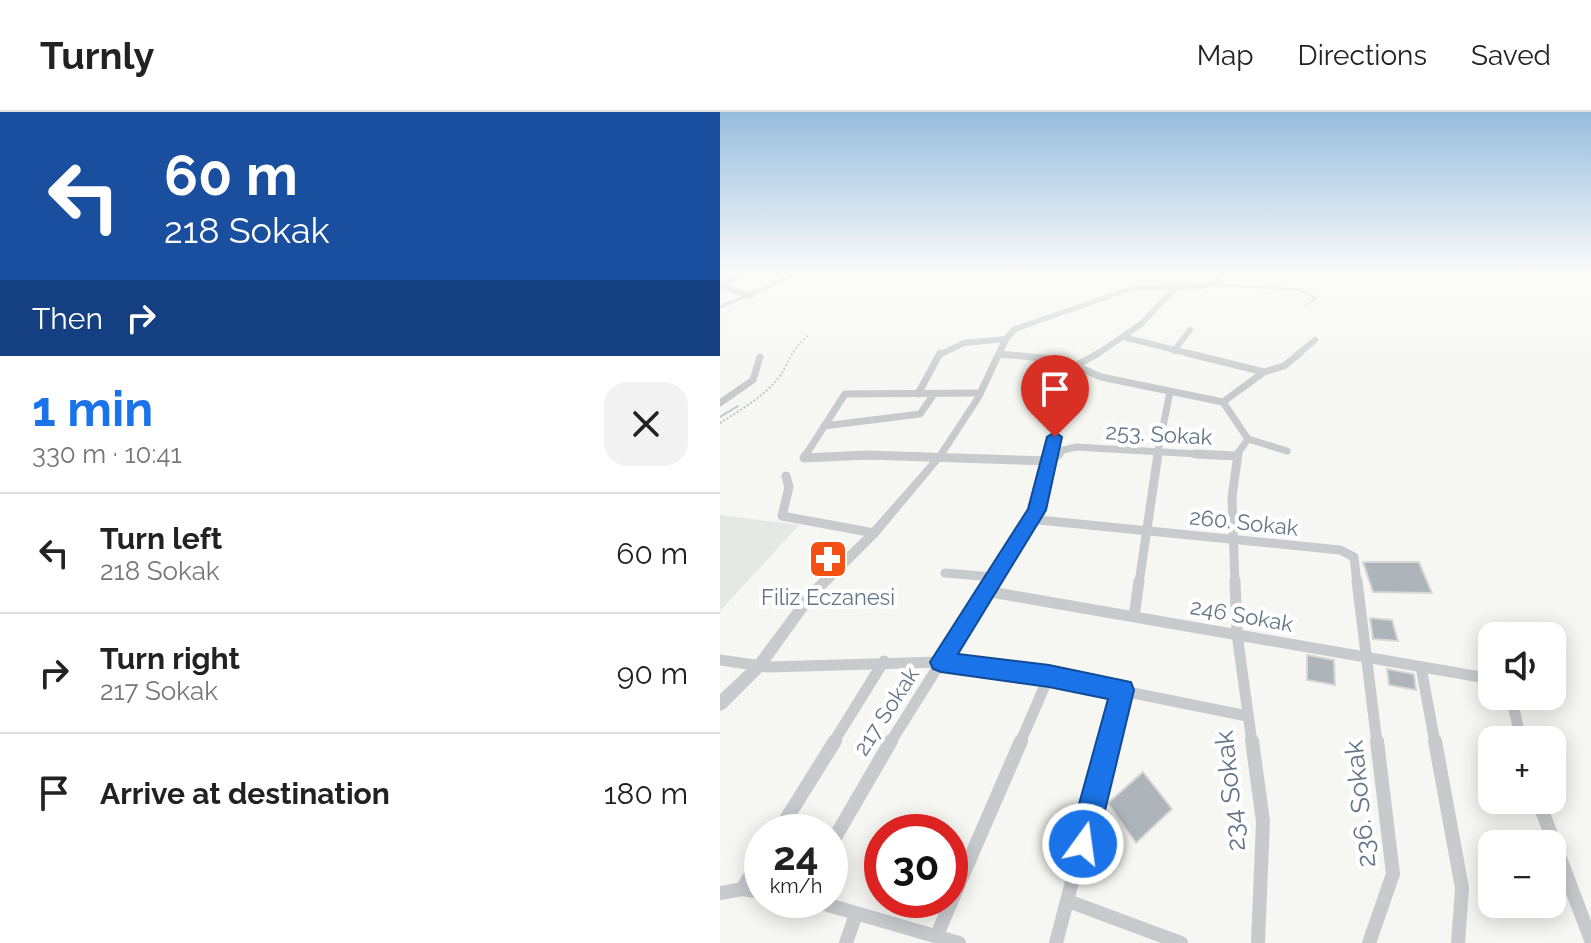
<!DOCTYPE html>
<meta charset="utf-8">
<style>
:root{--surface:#fff;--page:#f2f2f2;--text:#222;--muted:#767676;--line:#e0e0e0;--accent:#1a73e8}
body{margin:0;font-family:Raleway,sans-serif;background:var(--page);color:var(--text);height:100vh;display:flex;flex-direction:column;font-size:30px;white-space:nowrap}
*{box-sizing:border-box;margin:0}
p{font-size:26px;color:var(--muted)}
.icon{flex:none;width:44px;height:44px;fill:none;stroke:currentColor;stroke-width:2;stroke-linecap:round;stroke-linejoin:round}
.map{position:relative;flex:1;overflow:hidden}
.details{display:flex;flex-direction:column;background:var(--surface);width:720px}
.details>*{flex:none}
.top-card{background:#1a4fa0;color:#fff;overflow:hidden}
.buttons{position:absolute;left:758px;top:510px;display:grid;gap:16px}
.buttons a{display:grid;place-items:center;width:88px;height:88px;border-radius:16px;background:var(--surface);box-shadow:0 4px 20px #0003;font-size:40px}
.speed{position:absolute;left:24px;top:702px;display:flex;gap:16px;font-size:40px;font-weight:700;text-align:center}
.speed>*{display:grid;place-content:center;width:104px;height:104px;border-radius:50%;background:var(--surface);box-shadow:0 4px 20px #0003;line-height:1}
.speed small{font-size:20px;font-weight:400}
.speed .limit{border:12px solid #d22;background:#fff;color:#111}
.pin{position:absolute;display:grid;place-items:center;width:68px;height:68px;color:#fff;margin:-82px -34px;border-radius:50% 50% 50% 0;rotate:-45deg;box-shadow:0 0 8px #0007}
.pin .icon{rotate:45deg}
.me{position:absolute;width:88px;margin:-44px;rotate:14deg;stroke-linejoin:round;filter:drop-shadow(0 0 6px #0008)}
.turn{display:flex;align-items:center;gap:28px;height:168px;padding:0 32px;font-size:36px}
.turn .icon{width:104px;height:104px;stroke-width:2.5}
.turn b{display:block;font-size:56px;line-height:68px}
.then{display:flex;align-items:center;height:76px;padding:0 32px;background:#0003;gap:16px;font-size:30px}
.round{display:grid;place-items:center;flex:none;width:84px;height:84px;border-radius:24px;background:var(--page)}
.head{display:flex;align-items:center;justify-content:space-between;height:136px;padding:0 32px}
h1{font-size:48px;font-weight:700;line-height:60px;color:var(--accent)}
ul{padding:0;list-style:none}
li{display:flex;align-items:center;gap:24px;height:120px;padding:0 32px;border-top:2px solid var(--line)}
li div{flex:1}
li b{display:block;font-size:30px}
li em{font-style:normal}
header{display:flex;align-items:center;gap:48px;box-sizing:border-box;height:112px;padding:0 40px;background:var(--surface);border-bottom:2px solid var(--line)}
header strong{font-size:38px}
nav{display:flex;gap:44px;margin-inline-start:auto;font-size:28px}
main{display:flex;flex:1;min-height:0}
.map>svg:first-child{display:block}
</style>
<header>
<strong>Turnly</strong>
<nav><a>Map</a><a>Directions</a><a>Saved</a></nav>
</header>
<main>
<section class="details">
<div class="top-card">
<div class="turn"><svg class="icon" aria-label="left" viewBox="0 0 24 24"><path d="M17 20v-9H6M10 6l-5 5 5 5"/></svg><div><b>60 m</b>218 Sokak</div></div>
<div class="then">Then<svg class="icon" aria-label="right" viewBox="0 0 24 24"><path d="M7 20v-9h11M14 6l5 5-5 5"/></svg></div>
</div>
<div class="head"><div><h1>1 min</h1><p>330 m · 10:41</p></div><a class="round"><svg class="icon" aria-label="close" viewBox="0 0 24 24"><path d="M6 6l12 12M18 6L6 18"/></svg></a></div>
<ul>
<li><svg class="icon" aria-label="left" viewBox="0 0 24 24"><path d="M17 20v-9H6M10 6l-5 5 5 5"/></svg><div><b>Turn left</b><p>218 Sokak</p></div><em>60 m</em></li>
<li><svg class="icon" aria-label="right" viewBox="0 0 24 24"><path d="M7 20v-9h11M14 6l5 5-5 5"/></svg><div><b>Turn right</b><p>217 Sokak</p></div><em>90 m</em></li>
<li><svg class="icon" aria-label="arrive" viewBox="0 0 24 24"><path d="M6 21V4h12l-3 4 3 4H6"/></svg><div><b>Arrive at destination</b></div><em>180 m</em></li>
</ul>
</section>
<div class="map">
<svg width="871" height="831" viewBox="0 0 871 831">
<rect width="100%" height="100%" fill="#f6f6f2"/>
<path fill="#e6e8e5" d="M 0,403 L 79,413 L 0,499 Z"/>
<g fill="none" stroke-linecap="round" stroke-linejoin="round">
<path stroke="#becacf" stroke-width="2" d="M 0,305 L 18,294"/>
</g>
<path fill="#adb5bb" stroke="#d7d7d5" stroke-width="2" d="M 643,450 L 699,450 L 712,481 L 653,480 Z
M 650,506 L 672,508 L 678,529 L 653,527 Z
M 587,543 L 614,548 L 615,573 L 587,568 Z
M 667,557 L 694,562 L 696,578 L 669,573 Z
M 423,660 L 452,697 L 416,731 L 388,691 Z"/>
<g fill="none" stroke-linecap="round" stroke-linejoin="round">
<path stroke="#c0c2c4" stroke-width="2" stroke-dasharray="2 2" stroke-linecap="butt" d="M 0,311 C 19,299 40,287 56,269 C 69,254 70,237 88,224"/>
<path stroke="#c8cbce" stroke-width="2" d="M 493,173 L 577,177 L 596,186 L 586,193"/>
<path stroke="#c8cbce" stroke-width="6" d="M 0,172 L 22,162
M 0,174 L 31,184
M 407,226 L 475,243
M 454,239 L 470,218
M 279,242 L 289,243
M 219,243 L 244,231 L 286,227
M 376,243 L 421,212 L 455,176
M 577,243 L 595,228"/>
<path stroke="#c8cbce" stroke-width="7" d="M 467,241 L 544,260
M 279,242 L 343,248 L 381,265 L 503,290
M 198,282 L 220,241
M 503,290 L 528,327 L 516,344
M 503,290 L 544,260 L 564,254 L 580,241
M 0,291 L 33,268 L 40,245
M 104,314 L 200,302 L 214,282
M 528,327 L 567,339
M 85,344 L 125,282 L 260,281
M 132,344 L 169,344
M 331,344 L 339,301 L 357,253 L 379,241
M 336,344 L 343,338 L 356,335 L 511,344
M 437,344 L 450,280"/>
<path stroke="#c8cbce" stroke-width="9" d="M 475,342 L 516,344
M 84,346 L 147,343 L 330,349 L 339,342
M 84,346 L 87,342
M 66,364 L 69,375 L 62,404 L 154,421
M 309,407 L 620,438 L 634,445 L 637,471
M 225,461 L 273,465
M 271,471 L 317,398 L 331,342
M 419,471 L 438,342
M 515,471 L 512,385 L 518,342"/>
<path stroke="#c8cbce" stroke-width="11" d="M 515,469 L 517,522 L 532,631
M 637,469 L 657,631
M 265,479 L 772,567
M 414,505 L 419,469
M 0,548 L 48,555 L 221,550 L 329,564 L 527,604
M 701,555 L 715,631
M 791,584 L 801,628
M 113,631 L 164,549
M 170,631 L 272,469
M 300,631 L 329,564
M 388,631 L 402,578"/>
<path stroke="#c8cbce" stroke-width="14" d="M 532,629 L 543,709 L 538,831
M 715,629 L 742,776 L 738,831
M 818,688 L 871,828
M 58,720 L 115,629
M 110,734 L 171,629
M 22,777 L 42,745
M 0,781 L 22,777 L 42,780
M 91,788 L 239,831
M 348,789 L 461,831
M 216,825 L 301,629
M 126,831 L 136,802
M 336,831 L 389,629
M 649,831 L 673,762 L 657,629"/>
<path fill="#c8cbce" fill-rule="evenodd" d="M 73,162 L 81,162 L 0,197 L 0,193 Z
M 497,162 L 503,162 L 499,172 L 482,177 L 413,178 L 298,219 L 289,228 L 262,286 L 223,346 L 158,424 L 95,487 L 44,558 L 5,597 L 0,599 L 0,582 L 34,550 L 87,479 L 150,418 L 217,342 L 254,286 L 282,227 L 292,215 L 412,174 L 482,173 L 494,170 Z"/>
</g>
<linearGradient id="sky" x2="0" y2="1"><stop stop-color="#97bdde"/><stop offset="0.58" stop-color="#fbfbf9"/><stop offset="1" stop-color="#fbfbf9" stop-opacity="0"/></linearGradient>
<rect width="871" height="278" fill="url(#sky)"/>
<path fill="#1a73e8" stroke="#114b97" stroke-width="2" d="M 335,320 L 342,325 L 326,398 L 238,542 L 329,553 L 411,570 L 414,578 L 377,732 L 373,742 L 363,747 L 353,742 L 348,732 L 388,587 L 329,575 L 221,560 L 213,557 L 210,550 L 308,397 L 327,325 Z"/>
<defs>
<symbol id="pharmacy-square" viewBox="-11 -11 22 22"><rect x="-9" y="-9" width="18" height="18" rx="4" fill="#f45013" stroke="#fff"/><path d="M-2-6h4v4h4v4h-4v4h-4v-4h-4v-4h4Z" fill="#fff"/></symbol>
</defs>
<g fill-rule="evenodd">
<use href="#pharmacy-square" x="86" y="425" width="44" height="44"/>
</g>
<g text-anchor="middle" stroke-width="8" stroke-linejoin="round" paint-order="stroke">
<g font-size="22" fill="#627586" stroke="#fff">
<text transform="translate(439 322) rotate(3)" y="8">253. Sokak</text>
<text transform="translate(524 410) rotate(6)" y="8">260. Sokak</text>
<text transform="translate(522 503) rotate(10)" y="8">246 Sokak</text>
<text transform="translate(166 599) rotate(-57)" y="8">217 Sokak</text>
</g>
<g font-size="22" fill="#627586" stroke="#fff">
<text x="108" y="493">Filiz Eczanesi</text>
</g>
<g font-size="26" fill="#627586" stroke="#fff">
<text transform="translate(510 679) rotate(-96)" y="9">234 Sokak</text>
<text transform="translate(640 692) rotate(-96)" y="9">236. Sokak</text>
</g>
</g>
</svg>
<div class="buttons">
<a><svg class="icon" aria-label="sound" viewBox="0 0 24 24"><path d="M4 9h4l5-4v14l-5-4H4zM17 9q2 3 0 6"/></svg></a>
<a>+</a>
<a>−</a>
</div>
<div class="speed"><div>24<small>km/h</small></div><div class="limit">30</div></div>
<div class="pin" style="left:335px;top:325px;background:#d93025"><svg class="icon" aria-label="arrive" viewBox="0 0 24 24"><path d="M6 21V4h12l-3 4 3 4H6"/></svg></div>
<svg class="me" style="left:363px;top:732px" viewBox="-20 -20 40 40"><circle r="17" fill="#1a73e8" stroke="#fff" stroke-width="3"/><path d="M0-11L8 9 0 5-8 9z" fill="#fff"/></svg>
</div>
</main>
